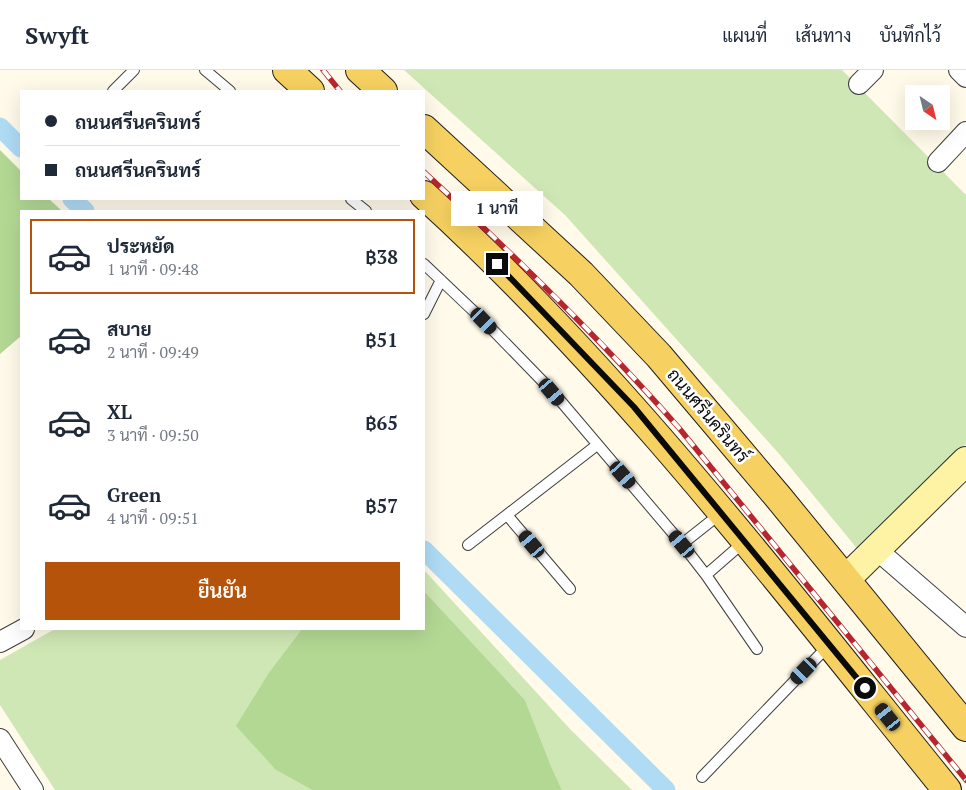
<!DOCTYPE html>
<html lang="th">
<head>
<meta charset="utf-8">
<style>
  :root { --surface:#fff; --page:#f2f2f3; --text:#1f2937; --muted:#747a83; --line:#e0e1e3; --accent:#b45309 }
  body { margin:0; font-family:"PT Serif",Sarabun,serif; background:var(--page); color:var(--text); height:100vh; display:flex; flex-direction:column; font-size:19px; white-space:nowrap }
  * { box-sizing:border-box; margin:0 }
  p { font-size:16px; color:var(--muted) }
  .icon { flex:none; width:28px; height:28px; fill:none; stroke:currentColor; stroke-width:2; stroke-linecap:round; stroke-linejoin:round }
  .map { position:relative; flex:1; overflow:hidden }
  .drawer { position:absolute; left:20px; top:140px; width:405px; height:420px; display:flex; flex-direction:column; background:var(--surface); border-radius:0px; box-shadow:0 5px 20px #0002 }
  .drawer>* { flex:none }
  .top-card { position:absolute; left:20px; top:20px; width:405px; height:110px; border-radius:0px; box-shadow:0 5px 20px #0002; display:grid; align-content:center; height:110px; padding:0 25px; background:var(--surface) }
  .needle { width:32px; rotate:145deg }
  .fabs { position:absolute; left:905px; top:15px; display:grid; gap:10px }
  .fabs a { display:grid; place-items:center; width:45px; height:45px; border-radius:0px; background:var(--surface); box-shadow:0 5px 20px #0002; font-size:25px }
  .end { position:absolute; width:22px; height:22px; margin:-11px; border:6px solid #0b0b0b; background:#fff; box-shadow:0 0 0 2px #fff }
  .from { border-radius:50% }
  .bubble { position:absolute; height:35px; border-radius:0px; background:var(--surface); box-shadow:0 5px 20px #0002; font-size:16px; font-weight:600; line-height:35px; text-align:center }
  .car { position:absolute; width:15px; height:30px; margin:-15px -8px; border-radius:6px; box-shadow:0 0 4px 1px #0007; background:linear-gradient(#222 24%,#8ab4d8 0 40%,#222 0 76%,#8ab4d8 0 86%,#222 0) }
  .top-card b { display:flex; align-items:center; gap:18px; height:48px; font-size:19px }
  .top-card b+b { border-top:1px solid var(--line) }
  .top-card i { width:12px; height:12px; background:var(--text) }
  ul { padding:9px 0 0; list-style:none }
  li { display:flex; align-items:center; gap:15px; height:75px; margin:0 10px 8px; padding:0 15px; border:2px solid transparent; border-radius:0px }
  li div { flex:1 }
  li b { display:block; font-size:19px }
  li em { font-style:normal; font-weight:600 }
  li.on { border-color:var(--accent) }
  li>.icon { width:45px; height:45px; stroke-width:1.5 }
  .primary-button { display:flex; gap:10px; margin-top:auto; padding:10px 25px }
  .primary-button a { flex:1; height:58px; border-radius:0px; background:var(--accent); color:#fff; font-size:20px; font-weight:600; line-height:58px; text-align:center }
  header { display:flex; align-items:center; gap:30px; box-sizing:border-box; height:70px; padding:0 25px; background:var(--surface); border-bottom:1px solid var(--line) }
  header strong { font-size:24px }
  nav { display:flex; gap:28px; margin-inline-start:auto; font-size:18px }
  .map>svg:first-child { display:block }
</style>
</head>
<body>
<header>
<strong>Swyft</strong>
<nav><a>แผนที่</a><a>เส้นทาง</a><a>บันทึกไว้</a></nav>
</header>
<div class="map">
<svg width="966" height="720" viewBox="0 0 966 720">
  <rect width="100%" height="100%" fill="#fffae9"/>
  <path fill="#cfe7b4" d="M404 0H842L966 125V374L860 482 781 386 565 145Z
    M424 500 571 660 632 720H562L551 696 525 630 424 521Z
    M55 559H302L270 601 276 700 312 720H55L0 635V590Z"/>
  <path fill="#b3d894" d="M0 80 21 101V129H49L62 141H21V266L0 284Z
    M424 521 525 630 551 696 562 720H312L276 700 236 656 270 601 302 559H424Z"/>
  <g fill="none" stroke-linecap="round" stroke-linejoin="round">
    <path stroke="#afdbf5" stroke-width="19" d="M0 57 21 78
      M72 129 85 141
      M424 480 666 720"/>
    <g stroke="#3e3e3e" stroke-width="12">
      <path id="lane" d="M205 0 230 21
        M113 21 134 0
        M351 129 366 141
        M424 194 484 251 553 322 682 474 706 505 757 579
        M424 244 441 210
        M507 445 570 519
        M682 474 720 444
        M468 475 597 375
        M706 505 745 471
        M702 707 829 575"/>
    </g>
    <g stroke="#3e3e3e" stroke-width="22">
      <path id="street" d="M959 0 966 7
        M859 14 873 0
        M938 92 966 62
        M876 479 966 557
        M0 572 24 559
        M0 669 33 720"/>
    </g>
    <g stroke="#2d2d2d" stroke-width="30">
      <path id="secondary" d="M846 509 966 391"/>
    </g>
    <g stroke="#1c1c1c" stroke-width="30">
      <path id="primary" d="M287 0 310 21
        M360 0 383 21
        M424 59 581 204 659 286 779 428 966 657
        M424 125C620 303 781 515 947 720"/>
    </g>
    <use href="#lane" stroke="#fff" stroke-width="10"/>
    <use href="#street" stroke="#fff" stroke-width="20"/>
    <use href="#secondary" stroke="#fef3a5" stroke-width="28"/>
    <use href="#primary" stroke="#f6d161" stroke-width="28"/>
    <g stroke="#b7262e" stroke-width="5.5">
      <path id="rail" d="M323 0 340 21
        M424 102C513 184 599 267 679 358L966 710"/>
    </g>
    <use href="#rail" stroke="#fff" stroke-width="4" stroke-dasharray="11" stroke-linecap="butt"/>
  </g>
  <g fill="none" stroke-linecap="round" stroke-linejoin="round">
    <path stroke="#0b0b0b" stroke-width="6" d="M497 194 634 337 865 618"/>
  </g>
  <g text-anchor="middle" dominant-baseline="central" stroke-width="5" stroke-linejoin="round" paint-order="stroke">
    <g font-size="18" fill="#0b0b0b" stroke="#fff">
      <text transform="translate(709 345) rotate(50)">ถนนศรีนครินทร์</text>
    </g>
  </g>
</svg>
<div class="fabs">
<a><svg class="needle" viewBox="-14 -14 28 28"><path d="M0-13l5 13h-10z" fill="#e53935"/><path d="M0 13l5-13h-10z" fill="#747a83"/></svg></a>
</div>
<i class="end from" style="left:865px;top:618px"></i>
<i class="end" style="left:497px;top:194px"></i>
<div class="bubble" style="left:451px;top:121px;width:92px">1 นาที</div>
<i class="car" style="left:484px;top:251px;rotate:136deg"></i>
<i class="car" style="left:552px;top:322px;rotate:140deg"></i>
<i class="car" style="left:623px;top:405px;rotate:139deg"></i>
<i class="car" style="left:532px;top:474px;rotate:320deg"></i>
<i class="car" style="left:682px;top:474px;rotate:320deg"></i>
<i class="car" style="left:804px;top:601px;rotate:224deg"></i>
<i class="car" style="left:888px;top:647px;rotate:321deg"></i>
<div class="top-card">
<b><i class="from"></i>ถนนศรีนครินทร์</b>
<b><i></i>ถนนศรีนครินทร์</b>
</div>
<section class="drawer">
<ul>
<li class="on"><svg class="icon" aria-label="car" viewBox="0 0 24 24"><path d="M5 17H2v-5l4-1 3-4h7l3 4 3 1v5h-3M9 17h6M6 11h13"/><circle cx="7" cy="17" r="2"/><circle cx="17" cy="17" r="2"/></svg><div><b>ประหยัด</b><p>1 นาที · 09:48</p></div><em>฿38</em></li>
<li><svg class="icon" aria-label="car" viewBox="0 0 24 24"><path d="M5 17H2v-5l4-1 3-4h7l3 4 3 1v5h-3M9 17h6M6 11h13"/><circle cx="7" cy="17" r="2"/><circle cx="17" cy="17" r="2"/></svg><div><b>สบาย</b><p>2 นาที · 09:49</p></div><em>฿51</em></li>
<li><svg class="icon" aria-label="car" viewBox="0 0 24 24"><path d="M5 17H2v-5l4-1 3-4h7l3 4 3 1v5h-3M9 17h6M6 11h13"/><circle cx="7" cy="17" r="2"/><circle cx="17" cy="17" r="2"/></svg><div><b>XL</b><p>3 นาที · 09:50</p></div><em>฿65</em></li>
<li><svg class="icon" aria-label="car" viewBox="0 0 24 24"><path d="M5 17H2v-5l4-1 3-4h7l3 4 3 1v5h-3M9 17h6M6 11h13"/><circle cx="7" cy="17" r="2"/><circle cx="17" cy="17" r="2"/></svg><div><b>Green</b><p>4 นาที · 09:51</p></div><em>฿57</em></li>
</ul>
<div class="primary-button"><a>ยืนยัน</a></div>
</section>
</div>
</body>
</html>
